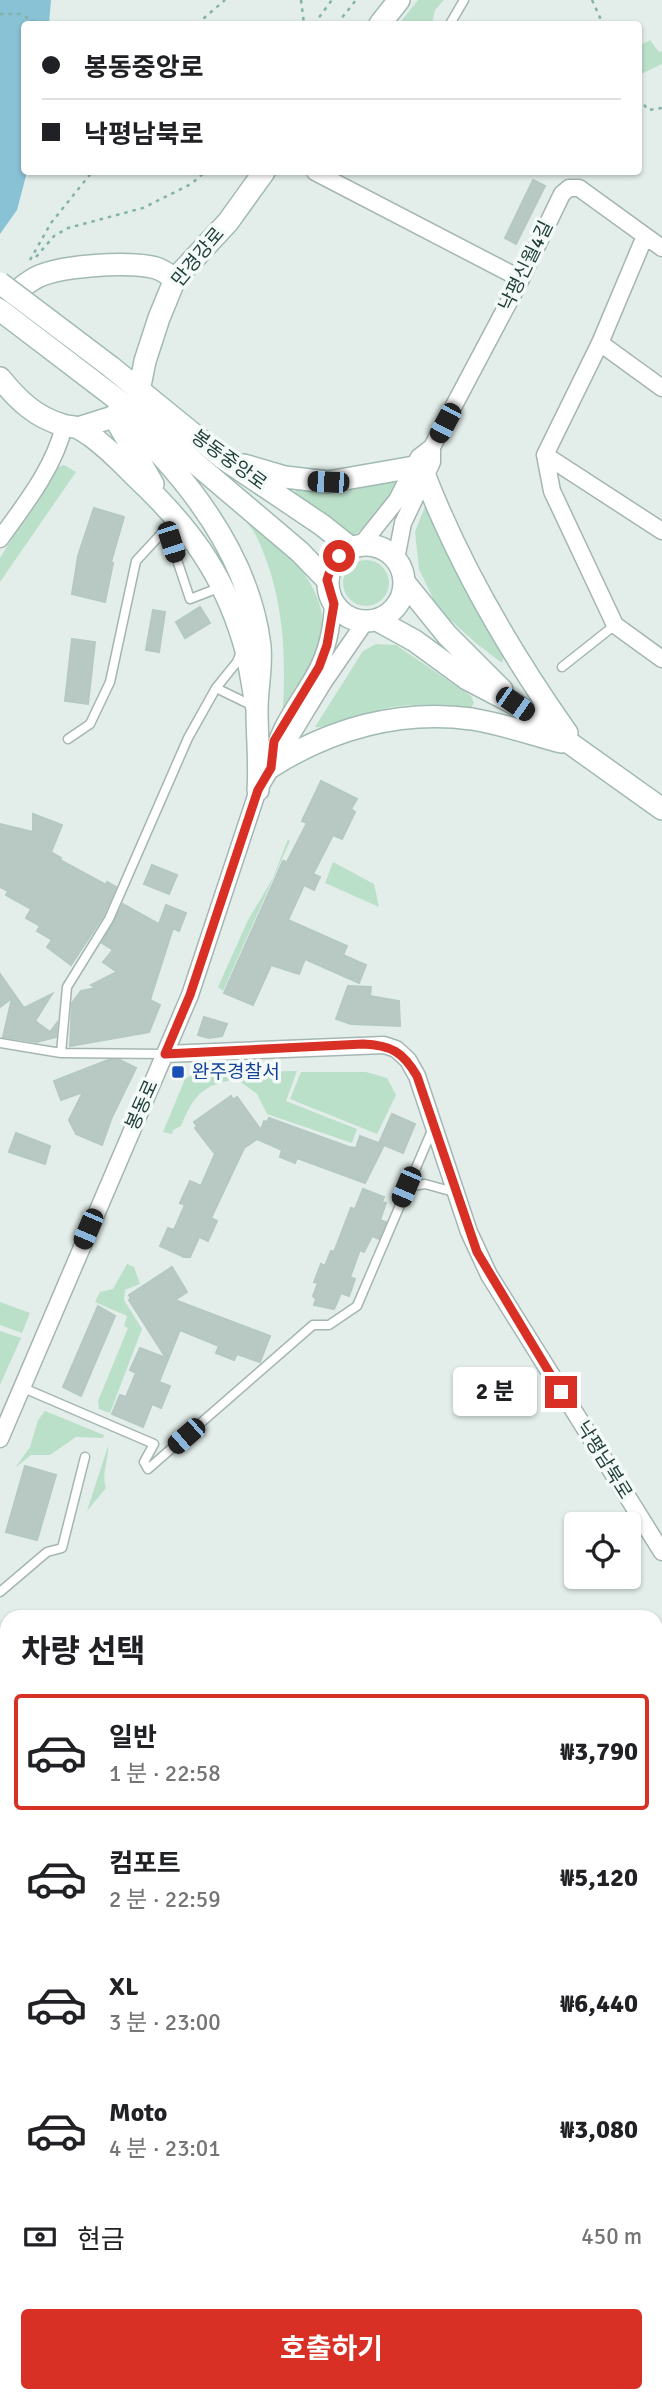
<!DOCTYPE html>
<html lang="ko">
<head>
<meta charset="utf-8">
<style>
  :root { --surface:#fff; --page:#f6f6f6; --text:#202124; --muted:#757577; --line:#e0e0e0; --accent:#d93025 }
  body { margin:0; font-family:Signika,"Noto Sans KR",sans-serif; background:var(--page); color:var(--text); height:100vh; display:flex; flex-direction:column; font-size:26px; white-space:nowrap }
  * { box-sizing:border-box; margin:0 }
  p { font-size:23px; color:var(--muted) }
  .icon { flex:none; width:38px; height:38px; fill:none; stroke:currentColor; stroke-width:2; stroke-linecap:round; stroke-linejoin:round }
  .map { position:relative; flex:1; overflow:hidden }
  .drawer { position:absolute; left:0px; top:1610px; width:663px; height:793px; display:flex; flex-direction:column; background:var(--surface); border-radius:21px 21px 0 0; box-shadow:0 2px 5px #0004 }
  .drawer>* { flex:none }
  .top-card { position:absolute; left:21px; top:21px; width:621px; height:154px; border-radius:7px; box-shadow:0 2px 5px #0004; display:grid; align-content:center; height:154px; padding:0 21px; background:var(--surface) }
  .tools { position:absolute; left:564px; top:1512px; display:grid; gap:14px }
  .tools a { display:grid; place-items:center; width:77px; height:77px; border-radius:7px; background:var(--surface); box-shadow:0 2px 5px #0004; font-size:35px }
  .end { position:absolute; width:32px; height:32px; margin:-16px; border:9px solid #d93025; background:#fff; box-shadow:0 0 0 4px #fff }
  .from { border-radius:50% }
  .bubble { position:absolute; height:49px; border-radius:7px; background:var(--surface); box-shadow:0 2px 5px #0004; font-size:23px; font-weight:700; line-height:49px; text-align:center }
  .car { position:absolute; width:21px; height:42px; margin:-21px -10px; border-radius:9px; box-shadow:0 0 5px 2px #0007; background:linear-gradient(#222 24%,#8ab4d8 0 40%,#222 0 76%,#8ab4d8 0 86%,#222 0) }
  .top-card b { display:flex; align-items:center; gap:24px; height:66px; font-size:26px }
  .top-card b+b { border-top:2px solid var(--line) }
  .top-card i { width:18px; height:18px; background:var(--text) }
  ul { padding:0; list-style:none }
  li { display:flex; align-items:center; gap:21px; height:116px; margin:0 14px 10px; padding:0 7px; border:4px solid transparent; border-radius:7px }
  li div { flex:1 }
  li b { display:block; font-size:26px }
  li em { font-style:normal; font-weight:700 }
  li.selected { border-color:var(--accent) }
  li>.icon { width:63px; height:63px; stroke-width:1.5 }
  h2 { padding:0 21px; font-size:32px; line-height:84px }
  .pay { display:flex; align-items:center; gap:18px; height:77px; padding:0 21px; font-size:26px }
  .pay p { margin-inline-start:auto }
  .button { display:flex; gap:14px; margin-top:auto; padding:14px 21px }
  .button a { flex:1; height:80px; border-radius:7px; background:var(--accent); color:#fff; font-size:28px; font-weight:700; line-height:80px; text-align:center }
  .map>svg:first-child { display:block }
</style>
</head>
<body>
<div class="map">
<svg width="662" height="2402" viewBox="0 0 662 2402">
  <rect width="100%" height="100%" fill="#e3eeea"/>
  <path fill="#bbe0c9" d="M418 0H444L435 10 432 24H399Z
    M650 40 659 52 662 51V64L639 75V46Z
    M64 465 76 472 0 582V558L55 468Z
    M389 479 396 482V489L362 529 353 536 295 493 296 488 300 487 341 493Z
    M221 494C261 527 326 574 323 631 322 656 294 696 282 719 287 660 284 595 258 540 251 523 233 508 221 494Z
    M427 501 455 571 504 656 502 663 477 644 438 609 419 569 415 532Z
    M343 583a23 23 0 1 1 46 0a23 23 0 1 1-46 0Z
    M376 644 396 645 471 696 474 703 471 708C441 705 412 702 383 709 369 712 325 729 315 727L363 651Z
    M288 839 290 841 223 991 218 987 248 920 273 878Z
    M333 862 374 884 379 907 325 883Z
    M297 1071 286 1101 357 1129 352 1143 267 1114 257 1094 237 1079C203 1085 194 1094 181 1126L173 1130 172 1134 163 1132 185 1079 197 1072Z
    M301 1072H366L387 1078 396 1095 377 1134 290 1099Z
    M127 1264 134 1267 140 1284 125 1290 124 1300 142 1329 110 1413 99 1409 98 1401 128 1328 124 1326 127 1316 95 1302 100 1292 113 1289Z
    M0 1302 30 1313 22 1333 0 1325Z
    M0 1331 21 1338 0 1385Z
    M45 1411 104 1435 103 1438 76 1437 50 1455H31L15 1468 30 1447 38 1420Z
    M108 1446C109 1459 101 1475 106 1488L87 1511Z"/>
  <path fill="#89c1d5" d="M0 0H51L49 24H24V172H27L17 210 0 234Z"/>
  <path fill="#b8c9c4" stroke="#b5c8c2" stroke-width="2" d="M533 180 545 186 516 244 505 238Z
    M94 508 124 517 111 562 113 563 105 602 72 594 78 556Z
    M200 607 210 623 185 638 176 622Z
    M153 610 165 612 159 652 146 650Z
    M72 639 95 642 88 704 65 701Z
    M321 781 357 799 351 809 355 812 342 839 333 835 313 874 320 877 314 890 304 885 288 920 347 946 343 955 366 965 359 983 305 959 299 974 271 965 253 1005 224 993 283 861 287 862 307 823 302 821Z
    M33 814 62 825 51 852 61 858 60 860 106 885 107 882 116 887 103 916 71 965 47 947 52 940 37 931 40 926 26 918 31 909 6 895 8 891 0 887V824L33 832Z
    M152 865 177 875 169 894 144 884Z
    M123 904 159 924 166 905 186 913 179 931 173 928 150 1000 160 1005 149 1032 70 1046 72 1003 81 991 96 988 91 985 117 972 103 962 113 950 102 943Z
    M0 974 24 1008 52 994 35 1021 50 1032 57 1023 56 1037 37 1042 3 1037 12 998 0 1007Z
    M348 986 371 987 370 996 399 1001 400 1026 351 1024 336 1019Z
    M204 1017 227 1024 222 1036 209 1038 198 1035Z
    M108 1060H120L136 1068 112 1117 102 1145 76 1134 69 1120 83 1092 61 1100 54 1081Z
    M231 1096 233 1100 237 1097 261 1130 264 1121 267 1122 269 1118 349 1147 356 1148 360 1136 384 1145 365 1183 297 1158 295 1163 280 1157 282 1150 257 1139 244 1148 211 1218 217 1221 208 1241 199 1237 190 1257H184L160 1246 168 1228 174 1230 185 1205 180 1203 190 1181 201 1186 215 1154 195 1128 197 1126 194 1122Z
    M392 1114 415 1124 403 1153 379 1143Z
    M16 1133 50 1146 45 1164 9 1152Z
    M363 1189 384 1197 382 1202 386 1203 380 1220 386 1222 379 1239 372 1236 364 1252 360 1250 350 1277 355 1279 349 1296 341 1293 334 1309 314 1305 316 1299 313 1296 318 1283 314 1282 321 1264 325 1266 331 1251 334 1252 351 1208 355 1209Z
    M172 1267 187 1292 175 1300 270 1336 260 1362 237 1354 234 1360 216 1353 219 1346 180 1330 159 1382 170 1386 161 1408 152 1404 143 1427 112 1414 120 1395 126 1397 136 1373 130 1370 140 1348 166 1358 129 1300 131 1299 129 1295Z
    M98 1306 115 1316 81 1396 63 1387Z
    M25 1466 56 1475 37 1540 6 1532Z"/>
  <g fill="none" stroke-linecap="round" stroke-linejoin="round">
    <g stroke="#a5b6b2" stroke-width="11">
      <path id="lane" d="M450 24 464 0
        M171 542 190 599 221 587
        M562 667 615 625
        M216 688 251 705
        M68 739 90 724 110 682 136 561 174 520
        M0 1043 61 1053 165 1054
        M61 1053 67 987 109 919 188 738 216 688 237 662 241 652
        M406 1187 425 1184 454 1192
        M21 1387 154 1444 144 1462 148 1469 313 1325H329L357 1306 433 1128
        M0 1592 47 1552 62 1548 85 1457
        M0 1928 7 1927
        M146 2396 171 2402
        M507 2396 509 2402
        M87 2402 99 2396
        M333 2402 339 2396"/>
    </g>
    <g stroke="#a5b6b2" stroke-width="19">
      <path id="street" d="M315 172 521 279
        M600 343 645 236
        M545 455 552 491 615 625 662 659
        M545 455 600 343 662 388
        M545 455 662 531
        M0 539C25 504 54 468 64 426
        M361 545 397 500 419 457 432 447 521 279 562 194 569 188H579L662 248
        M396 559 403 523 432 462V447
        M272 762C276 726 302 700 318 668 328 648 332 627 333 604
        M165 1054 384 1045 396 1049 408 1060 417 1076 469 1232 489 1275 662 1552
        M0 1439 190 995 258 790 323 683 365 622
        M656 1907 662 1905
        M656 2140 662 2146
        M656 2286 662 2280
        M0 2374 7 2367
        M198 2402 200 2396
        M543 2402 549 2396"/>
    </g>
    <g stroke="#a1bab4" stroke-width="24">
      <path id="secondary" d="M380 24 399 0
        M4 306C11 297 22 286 32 280 54 265 130 261 156 268 163 270 169 275 175 279
        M111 367 224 459 322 525 351 548
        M0 378C18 400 35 417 63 425 67 427 74 426 78 428 97 437 121 462 136 477 188 526 222 571 243 640 250 662 252 686 257 709
        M97 384 148 423 300 552 327 580
        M139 391 145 361 159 318 175 279 228 222 264 172
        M119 413C185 474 249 554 260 646 262 668 257 688 257 710 257 737 260 763 258 790
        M118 424 153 484
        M78 428 113 417 125 405
        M244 465 285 477 328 482 414 467
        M425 476C461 569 510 652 567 733
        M328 583a38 38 0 1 1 76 0a38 38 0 1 1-76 0Z
        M405 583 447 635 502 690
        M377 620 415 641 467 679 515 704 662 809
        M271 767C330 729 400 709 472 719 502 724 532 734 561 742"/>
    </g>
    <path stroke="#82b3a9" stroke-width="2.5" stroke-dasharray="3.5 5" stroke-linecap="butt" d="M301 0 304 24
      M592 0 603 24
      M0 14H20L39 24
      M197 24 225 0
      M314 24 332 0
      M337 24 356 0
      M639 98 648 110 662 108
      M36 257 54 236 68 228 143 208 191 184 205 172
      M30 260 51 223 92 172"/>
    <use href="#lane" stroke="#fff" stroke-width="8"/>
    <use href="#street" stroke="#fff" stroke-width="16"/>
    <use href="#secondary" stroke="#fff" stroke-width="21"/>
    <g stroke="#a1bab4" stroke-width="24" stroke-linecap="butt">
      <path id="secondary-bridge" d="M0 283 111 367
        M0 310 97 384"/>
    </g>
    <use href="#secondary-bridge" stroke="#fff" stroke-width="21"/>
  </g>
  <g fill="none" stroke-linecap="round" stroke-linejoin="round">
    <path stroke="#d93025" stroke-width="9" d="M339 556 331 567 327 580 334 604 327 645 319 667 274 741 271 768 258 790 190 995 165 1054 363 1044C391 1045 403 1052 417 1076L477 1252 561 1392"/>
  </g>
  <rect fill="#1a4fb4" stroke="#f4faf8" stroke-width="2.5" x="171" y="1065" width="14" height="14" rx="3.5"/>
  <g text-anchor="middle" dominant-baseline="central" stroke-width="7" stroke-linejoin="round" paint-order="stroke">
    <g font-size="19" fill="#22403b" stroke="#f4faf8">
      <text transform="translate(198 257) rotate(-50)">만경강로</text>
      <text transform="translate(526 266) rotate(-64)">낙평신월4길</text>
      <text transform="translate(229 460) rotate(36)">봉동중앙로</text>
      <text transform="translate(142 1105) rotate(-66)">봉동로</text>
      <text transform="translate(604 1460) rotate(58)">낙평남북로</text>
    </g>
    <g font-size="19" fill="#164399" stroke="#f4faf8" text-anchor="start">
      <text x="192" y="1072">완주경찰서</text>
    </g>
  </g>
</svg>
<div class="tools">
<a><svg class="icon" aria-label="locate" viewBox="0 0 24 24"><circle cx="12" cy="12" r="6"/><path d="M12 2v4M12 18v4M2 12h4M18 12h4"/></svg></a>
</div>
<i class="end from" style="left:339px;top:556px"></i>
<i class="end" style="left:561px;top:1392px"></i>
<div class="bubble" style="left:453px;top:1367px;width:84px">2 분</div>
<i class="car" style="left:445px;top:423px;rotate:208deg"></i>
<i class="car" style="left:328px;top:482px;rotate:272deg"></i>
<i class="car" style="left:171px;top:542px;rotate:162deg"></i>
<i class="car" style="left:515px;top:704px;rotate:125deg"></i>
<i class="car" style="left:406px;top:1187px;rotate:203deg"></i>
<i class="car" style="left:88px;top:1229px;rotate:203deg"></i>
<i class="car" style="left:186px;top:1436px;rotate:229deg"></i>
<div class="top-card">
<b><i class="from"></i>봉동중앙로</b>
<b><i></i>낙평남북로</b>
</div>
<section class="drawer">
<h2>차량 선택</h2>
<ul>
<li class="selected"><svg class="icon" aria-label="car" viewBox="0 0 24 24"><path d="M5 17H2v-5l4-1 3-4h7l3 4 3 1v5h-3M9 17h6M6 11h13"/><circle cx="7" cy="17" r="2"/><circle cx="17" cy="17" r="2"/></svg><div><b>일반</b><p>1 분 · 22:58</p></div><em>₩3,790</em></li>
<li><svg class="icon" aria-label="car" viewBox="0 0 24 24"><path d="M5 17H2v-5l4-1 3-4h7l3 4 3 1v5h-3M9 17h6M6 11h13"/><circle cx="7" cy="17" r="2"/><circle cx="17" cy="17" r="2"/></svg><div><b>컴포트</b><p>2 분 · 22:59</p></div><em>₩5,120</em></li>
<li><svg class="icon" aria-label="car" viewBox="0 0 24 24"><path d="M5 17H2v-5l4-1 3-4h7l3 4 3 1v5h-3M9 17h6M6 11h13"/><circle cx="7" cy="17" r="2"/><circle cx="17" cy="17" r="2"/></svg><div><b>XL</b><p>3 분 · 23:00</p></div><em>₩6,440</em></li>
<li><svg class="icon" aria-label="car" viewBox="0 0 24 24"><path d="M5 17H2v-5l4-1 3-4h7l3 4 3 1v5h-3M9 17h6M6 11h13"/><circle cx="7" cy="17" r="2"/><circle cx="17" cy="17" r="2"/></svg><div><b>Moto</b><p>4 분 · 23:01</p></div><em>₩3,080</em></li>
</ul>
<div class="pay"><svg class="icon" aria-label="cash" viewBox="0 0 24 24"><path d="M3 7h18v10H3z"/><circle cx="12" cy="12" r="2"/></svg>현금<p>450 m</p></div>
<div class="button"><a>호출하기</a></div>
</section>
</div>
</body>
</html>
